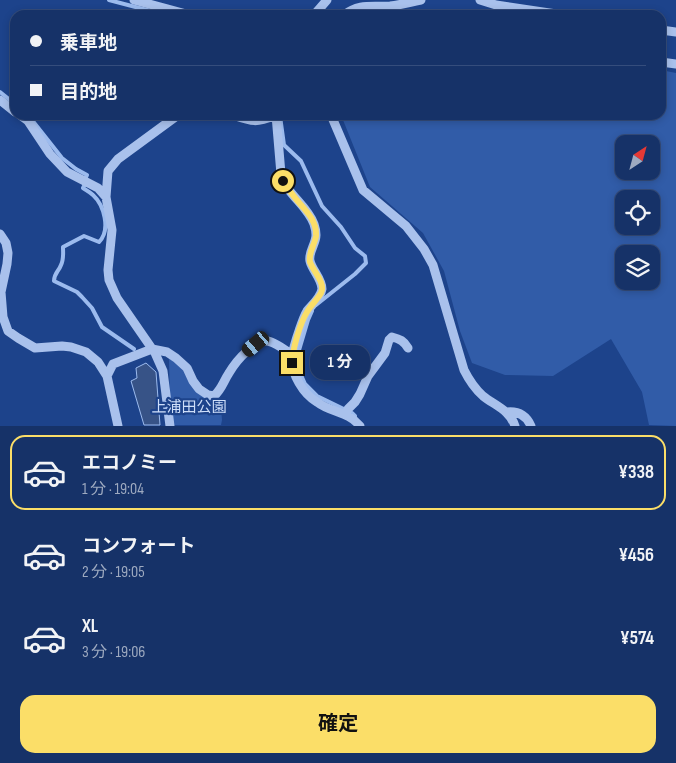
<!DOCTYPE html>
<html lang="ja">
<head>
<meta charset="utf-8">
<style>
  :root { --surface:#163268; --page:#1f3a6e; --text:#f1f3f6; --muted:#9eaac0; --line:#354d7c; --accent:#fbde68 }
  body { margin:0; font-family:"Sofia Sans Condensed","Noto Sans JP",sans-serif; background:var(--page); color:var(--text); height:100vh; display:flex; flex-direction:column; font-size:19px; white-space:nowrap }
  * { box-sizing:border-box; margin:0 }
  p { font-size:16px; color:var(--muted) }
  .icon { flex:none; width:28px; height:28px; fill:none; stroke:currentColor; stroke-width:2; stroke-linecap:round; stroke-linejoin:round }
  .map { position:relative; height:426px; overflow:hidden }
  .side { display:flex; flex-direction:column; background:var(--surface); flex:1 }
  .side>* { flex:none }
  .top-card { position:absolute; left:10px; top:10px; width:656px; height:110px; border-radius:15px; box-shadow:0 2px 8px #0003,0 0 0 1px var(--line); display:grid; align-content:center; height:110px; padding:0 20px; background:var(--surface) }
  .needle { width:32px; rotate:36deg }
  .tools { position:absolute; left:615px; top:135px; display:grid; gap:10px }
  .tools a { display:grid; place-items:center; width:45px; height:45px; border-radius:10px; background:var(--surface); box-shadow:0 2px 8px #0003,0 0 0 1px var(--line); font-size:25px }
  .end { position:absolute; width:22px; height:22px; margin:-11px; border:6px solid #fbde68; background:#111; box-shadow:0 0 0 2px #111 }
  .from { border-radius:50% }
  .bubble { position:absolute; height:35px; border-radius:15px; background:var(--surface); box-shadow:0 2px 8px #0003,0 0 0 1px var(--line); font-size:16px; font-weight:700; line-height:35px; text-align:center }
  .car { position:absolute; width:15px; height:30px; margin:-15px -8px; border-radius:6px; box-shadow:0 0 4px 1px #0007; background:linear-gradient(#222 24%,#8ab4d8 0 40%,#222 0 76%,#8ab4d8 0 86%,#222 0) }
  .top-card b { display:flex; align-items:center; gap:18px; height:48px; font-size:19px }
  .top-card b+b { border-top:1px solid var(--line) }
  .top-card i { width:12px; height:12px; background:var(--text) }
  ul { padding:9px 0 0; list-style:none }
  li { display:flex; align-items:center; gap:15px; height:75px; margin:0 10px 8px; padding:0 10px; border:2px solid transparent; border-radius:15px }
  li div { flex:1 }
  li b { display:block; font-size:19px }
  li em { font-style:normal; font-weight:700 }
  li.selected { border-color:var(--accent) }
  li>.icon { width:45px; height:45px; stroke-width:1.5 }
  .primary-button { display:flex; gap:10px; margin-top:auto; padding:10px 20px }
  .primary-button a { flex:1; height:58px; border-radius:15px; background:var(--accent); color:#111; font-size:20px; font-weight:700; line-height:58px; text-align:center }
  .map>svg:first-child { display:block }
</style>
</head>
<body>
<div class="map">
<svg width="676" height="426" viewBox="0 0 676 426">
  <rect width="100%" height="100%" fill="#1d438b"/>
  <path fill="#315ca8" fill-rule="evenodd" d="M661 70 676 73V426L649 425 642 392 611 339 553 376 505 375 472 363 460 331 444 271 423 233 370 187 341 115H661ZM624 144H651V171H624ZM624 199H651V226H624ZM624 254H651V281H624Z
    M169 359C186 363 194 385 206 396 209 399 213 400 217 402L220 397 222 420 221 425H173L170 405Z"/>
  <path fill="#375387" stroke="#9cbbee" d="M146 363 156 372 160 425H144L131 381 137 378 136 368Z"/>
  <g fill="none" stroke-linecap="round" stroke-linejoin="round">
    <path stroke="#9cbbee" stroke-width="4" d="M109 0 166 15
      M0 92 15 104
      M28 115 62 158 76 169 87 175 86 177
      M280 116 284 145 301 161 322 206 341 227 355 248 365 256 366 263 355 274 316 305
      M84 186 83 188C86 190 90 192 93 195 104 205 111 230 99 242L84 236 63 247C63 253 64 259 61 265 59 271 54 273 54 281L77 292 82 297 92 308 102 327 134 349
      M312 311 308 320 297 357V366L305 384 317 396 352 413 355 416"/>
    <path stroke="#a9c1ec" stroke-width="9" d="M134 0 190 15
      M480 0 496 5 563 15
      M296 15 301 14 312 15
      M314 15 327 0
      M344 15C359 3 372 7 390 6 400 5 411 2 421 0
      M661 30 676 32
      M661 62 676 64
      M0 100 15 112
      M20 115 28 121 50 154 67 172 98 188 106 197 112 230 108 270 109 280 117 298 155 353 163 371 170 426
      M233 115C253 122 256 123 276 115
      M276 115 281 174C286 194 307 205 314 224 315 227 316 232 316 235 316 244 308 252 310 261 312 270 322 279 322 289 321 297 312 305 307 311 304 316 302 322 300 328 293 348 287 363 299 383 303 390 310 398 317 402 331 413 348 411 360 426
      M331 115 363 190 406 226 424 249 433 265 464 370C469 380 474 388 483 396 494 405 510 410 515 426
      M106 197 108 171 118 159 178 115
      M0 234 6 243 8 253 7 264 1 292 3 317 8 331 18 338 35 348 62 346 71 347 86 352 98 362 107 376
      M507 412C518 411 526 415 531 426
      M346 414 348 409 355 402 360 394 368 376 385 353 389 340 392 337C400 339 404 341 408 348
      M118 426 107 376 113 364 152 349 167 352 176 358 187 368 193 381 199 389 208 395 214 396C222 389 223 382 229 373 236 361 257 336 271 342 279 345 286 351 292 354"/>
  </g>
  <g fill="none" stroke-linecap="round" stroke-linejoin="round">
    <path stroke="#fbde68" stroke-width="6" d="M283 181C287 187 291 193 296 199 305 210 317 220 316 236 315 244 308 253 310 262 313 271 326 283 321 293 317 300 311 305 307 312 300 323 292 351 292 363"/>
  </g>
  <g text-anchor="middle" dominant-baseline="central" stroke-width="4.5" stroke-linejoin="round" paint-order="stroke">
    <g font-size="15" fill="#cedef9" stroke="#1d438b">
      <text x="189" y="407">上浦田公園</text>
    </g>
  </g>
</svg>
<div class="tools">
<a><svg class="needle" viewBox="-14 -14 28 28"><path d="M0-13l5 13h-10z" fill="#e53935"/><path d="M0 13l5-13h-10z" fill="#9eaac0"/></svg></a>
<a><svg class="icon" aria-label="locate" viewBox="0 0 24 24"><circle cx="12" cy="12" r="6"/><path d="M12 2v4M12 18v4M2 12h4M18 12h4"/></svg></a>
<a><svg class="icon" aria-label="layers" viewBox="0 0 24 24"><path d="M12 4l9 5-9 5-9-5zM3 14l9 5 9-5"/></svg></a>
</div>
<i class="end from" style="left:283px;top:181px"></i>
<i class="end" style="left:292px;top:363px"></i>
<div class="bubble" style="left:310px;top:345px;width:60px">1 分</div>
<i class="car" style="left:256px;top:344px;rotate:230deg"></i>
<div class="top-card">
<b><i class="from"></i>乗車地</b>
<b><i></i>目的地</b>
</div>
</div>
<section class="side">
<ul>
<li class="selected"><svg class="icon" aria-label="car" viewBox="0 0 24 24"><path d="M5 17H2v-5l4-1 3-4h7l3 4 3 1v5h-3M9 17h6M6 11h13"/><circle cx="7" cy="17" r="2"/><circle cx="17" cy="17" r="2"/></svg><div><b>エコノミー</b><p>1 分 · 19:04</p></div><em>¥338</em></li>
<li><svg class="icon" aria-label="car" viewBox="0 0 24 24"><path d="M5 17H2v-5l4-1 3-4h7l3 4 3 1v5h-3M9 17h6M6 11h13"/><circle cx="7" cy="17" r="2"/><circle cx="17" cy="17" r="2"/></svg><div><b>コンフォート</b><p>2 分 · 19:05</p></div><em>¥456</em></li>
<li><svg class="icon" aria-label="car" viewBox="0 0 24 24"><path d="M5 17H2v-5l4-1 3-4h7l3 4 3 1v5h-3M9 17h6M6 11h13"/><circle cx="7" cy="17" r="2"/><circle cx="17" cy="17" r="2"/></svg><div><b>XL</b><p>3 分 · 19:06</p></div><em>¥574</em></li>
</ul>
<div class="primary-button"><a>確定</a></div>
</section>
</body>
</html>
